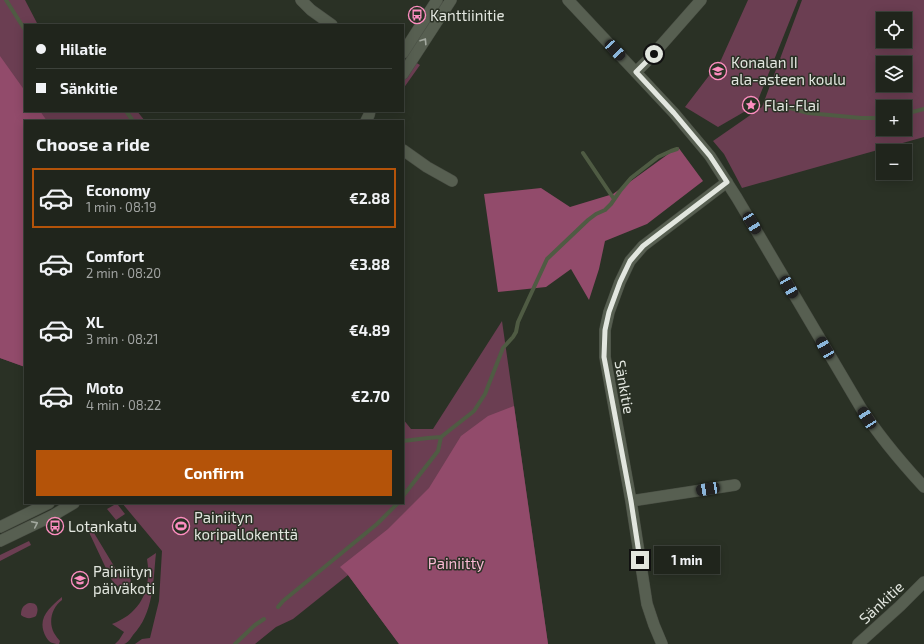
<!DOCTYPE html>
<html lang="en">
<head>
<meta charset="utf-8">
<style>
  :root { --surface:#20251c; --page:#2d3129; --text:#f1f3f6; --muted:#a2a5a3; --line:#3d423b; --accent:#b45309 }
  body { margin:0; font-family:"Exo 2",sans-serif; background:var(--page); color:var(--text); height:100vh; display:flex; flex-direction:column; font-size:15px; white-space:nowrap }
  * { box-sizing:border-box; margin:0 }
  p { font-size:13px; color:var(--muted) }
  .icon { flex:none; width:22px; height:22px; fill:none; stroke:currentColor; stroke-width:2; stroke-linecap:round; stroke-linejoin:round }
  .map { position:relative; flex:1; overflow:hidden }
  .sheet { position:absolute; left:24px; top:120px; width:380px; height:384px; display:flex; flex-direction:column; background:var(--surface); border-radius:0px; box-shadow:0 2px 10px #0003,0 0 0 1px var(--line) }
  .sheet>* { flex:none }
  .guide { position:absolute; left:24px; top:24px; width:380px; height:88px; border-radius:0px; box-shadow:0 2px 10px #0003,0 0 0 1px var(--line); display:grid; align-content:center; height:88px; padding:0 12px; background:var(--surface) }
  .fabs { position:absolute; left:876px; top:12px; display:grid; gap:8px }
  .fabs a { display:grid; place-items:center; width:36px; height:36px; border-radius:0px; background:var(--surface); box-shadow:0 2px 10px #0003,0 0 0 1px var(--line); font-size:20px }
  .end { position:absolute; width:18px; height:18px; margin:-9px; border:5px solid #e2e6df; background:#111; box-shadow:0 0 0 2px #111 }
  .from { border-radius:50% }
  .bubble { position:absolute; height:28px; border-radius:0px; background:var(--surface); box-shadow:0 2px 10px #0003,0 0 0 1px var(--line); font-size:13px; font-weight:700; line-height:28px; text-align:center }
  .car { position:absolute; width:12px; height:24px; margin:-12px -6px; border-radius:5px; box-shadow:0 0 3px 1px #0007; background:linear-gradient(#222 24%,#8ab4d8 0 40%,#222 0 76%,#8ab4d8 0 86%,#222 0) }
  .guide b { display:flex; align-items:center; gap:14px; height:38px; font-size:15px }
  .guide b+b { border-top:1px solid var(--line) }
  .guide i { width:10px; height:10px; background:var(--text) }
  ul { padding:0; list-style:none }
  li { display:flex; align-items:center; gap:12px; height:60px; margin:0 8px 6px; padding:0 4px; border:2px solid transparent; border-radius:0px }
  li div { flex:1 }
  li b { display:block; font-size:15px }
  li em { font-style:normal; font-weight:700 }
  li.current { border-color:var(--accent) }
  li>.icon { width:36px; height:36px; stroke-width:1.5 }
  h2 { padding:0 12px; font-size:18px; line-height:48px }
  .cta { display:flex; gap:8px; margin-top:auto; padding:8px 12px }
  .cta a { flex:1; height:46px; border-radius:0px; background:var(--accent); color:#fff; font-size:16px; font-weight:700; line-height:46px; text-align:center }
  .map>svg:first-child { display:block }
</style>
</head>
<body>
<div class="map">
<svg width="924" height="644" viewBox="0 0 924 644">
  <rect width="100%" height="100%" fill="#2a3125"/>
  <path fill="#6b3e52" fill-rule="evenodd" d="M0 0H25L38 25H25V111H137L145 121H25V367L0 358Z
    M748 0H798L756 105 718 127 685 107 721 60Z
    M802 0H924V137L742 188 724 154 713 141 762 107ZM883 19H905V41H883ZM883 63H905V85H883ZM883 107H905V129H883Z
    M415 62 420 65 403 89V80Z
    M502 321 548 644H399L348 575 293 619 276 627 255 644H135L142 639 150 638 159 601 162 551 122 503H403V419L411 429H433Z
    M114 505H118L125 514 116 520 107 509Z
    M90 527 91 528 120 576 129 571 131 583 129 587C121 592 116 585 111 579L87 528Z
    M29 541 31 545 0 561V555Z
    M156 553C153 581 154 613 133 635 131 638 128 643 124 644 122 644 117 644 115 644L119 640 124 632 112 624C141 613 152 589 147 559Z
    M62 597V600C52 607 48 622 54 633 56 636 58 639 60 641L59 644C52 644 49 642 46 637 36 619 49 608 62 597Z
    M29 603C38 602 39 609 36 616 31 619 26 619 21 615 21 609 23 605 29 603Z"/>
  <path fill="#924b6b" d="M0 56 25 91V111H40L47 121H25V367L0 358Z
    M678 147 703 181 647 224 605 241 599 269 589 300 571 269 546 287 498 292 484 194 541 188 570 207 613 194Z
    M514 406 548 644H399L348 575 340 567 388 529 429 488 461 436 488 416Z"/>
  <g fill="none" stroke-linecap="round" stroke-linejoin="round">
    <path stroke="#4f5b43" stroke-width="4" d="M6 0 25 30
      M777 107 790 108 808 113 861 118H883
      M126 111 133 121
      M905 114 924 109
      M583 153 614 199
      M403 441 428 438 441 437 474 411 485 394 503 348 513 337 516 332 518 322 547 259 588 220 596 214 605 210 611 204 620 191 631 178 658 157 671 151 677 149
      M403 496 438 451 441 437
      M278 607 283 601 377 524 398 503
      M235 644 255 625 264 619"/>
    <g stroke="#494e44" stroke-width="12">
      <path id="minor" d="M301 0 311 10 332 25
        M636 72 649 59 701 0
        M403 150 427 167 452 181
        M631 501 735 485
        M662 644 654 625 647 604 631 501 605 357V330L609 312 620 282 630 261 643 246 727 182
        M858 644 900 606 924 582"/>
    </g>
    <g stroke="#494e44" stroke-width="12">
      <path id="tertiary" d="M568 0 674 113 710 156 737 198 861 408C879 436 901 462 924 487
        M403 53 437 0
        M403 74 451 0
        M366 121 369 115 370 111
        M0 527 49 503
        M0 541 52 516 74 503"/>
    </g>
    <use href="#minor" stroke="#575f51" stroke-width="11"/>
    <use href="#tertiary" stroke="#575f51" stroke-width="11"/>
  </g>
  <defs><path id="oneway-chevron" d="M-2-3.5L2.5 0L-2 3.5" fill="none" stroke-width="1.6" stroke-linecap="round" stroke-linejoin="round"/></defs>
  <g stroke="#a3a99f">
    <use href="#oneway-chevron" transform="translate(424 41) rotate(-57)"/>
    <use href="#oneway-chevron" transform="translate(35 524) rotate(-26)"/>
  </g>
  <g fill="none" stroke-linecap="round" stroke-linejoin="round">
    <path stroke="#e2e6df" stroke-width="5" d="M640 560 631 501 604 357 605 330 609 312 620 282 630 261 643 246 727 182 710 156 674 113 636 72 654 54"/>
  </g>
  <defs>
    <g id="bus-ring" transform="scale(0.9)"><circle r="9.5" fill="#2a3125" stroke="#fd8ec0" stroke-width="1.5"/><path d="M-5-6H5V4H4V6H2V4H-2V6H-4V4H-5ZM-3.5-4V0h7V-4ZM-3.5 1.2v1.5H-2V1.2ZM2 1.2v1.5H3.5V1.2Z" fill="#fd8ec0"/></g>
    <g id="school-ring" transform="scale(0.9)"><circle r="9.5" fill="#2a3125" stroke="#fd8ec0" stroke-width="1.5"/><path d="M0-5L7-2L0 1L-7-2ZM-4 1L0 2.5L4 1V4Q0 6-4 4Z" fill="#fd8ec0"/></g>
    <g id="sight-ring" transform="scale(0.9)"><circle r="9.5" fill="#2a3125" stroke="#fd8ec0" stroke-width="1.5"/><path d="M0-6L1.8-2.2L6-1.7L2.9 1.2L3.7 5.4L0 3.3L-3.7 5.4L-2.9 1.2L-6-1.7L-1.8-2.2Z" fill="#fd8ec0"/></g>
    <g id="stadium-ring" transform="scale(0.9)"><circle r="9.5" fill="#2a3125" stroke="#fd8ec0" stroke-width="1.5"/><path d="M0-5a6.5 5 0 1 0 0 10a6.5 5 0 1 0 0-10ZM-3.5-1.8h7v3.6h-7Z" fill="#fd8ec0"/></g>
  </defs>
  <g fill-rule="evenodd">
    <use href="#bus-ring" x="417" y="15"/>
    <use href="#school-ring" x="718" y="71"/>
    <use href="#sight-ring" x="751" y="105"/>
    <use href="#bus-ring" x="55" y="526"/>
    <use href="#stadium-ring" x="181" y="526"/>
    <use href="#school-ring" x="80" y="580"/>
  </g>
  <g text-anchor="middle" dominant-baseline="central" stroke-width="3" stroke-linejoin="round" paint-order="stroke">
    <g font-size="15" fill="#e2e6df" stroke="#2a3125" text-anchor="start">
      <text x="430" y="15">Kanttiinitie</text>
      <text x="731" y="62">Konalan II<tspan x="731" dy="17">ala-asteen koulu</tspan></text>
      <text x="764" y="105">Flai-Flai</text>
      <text x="194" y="517">Painiityn<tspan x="194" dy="17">koripallokenttä</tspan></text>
      <text x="68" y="526">Lotankatu</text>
      <text x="93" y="571">Painiityn<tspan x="93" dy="17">päiväkoti</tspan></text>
    </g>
    <g font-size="15" fill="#e2e6df" stroke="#2a3125">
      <text transform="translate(625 387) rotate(80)">Sänkitie</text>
      <text transform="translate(881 602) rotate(-43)">Sänkitie</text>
    </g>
    <g font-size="15" fill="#f8b9d3" stroke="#2a3125">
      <text x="456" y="563">Painiitty</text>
    </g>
  </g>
</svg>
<div class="fabs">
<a><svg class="icon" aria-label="locate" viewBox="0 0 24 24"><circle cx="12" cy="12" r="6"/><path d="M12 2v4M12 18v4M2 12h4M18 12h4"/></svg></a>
<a><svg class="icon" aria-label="layers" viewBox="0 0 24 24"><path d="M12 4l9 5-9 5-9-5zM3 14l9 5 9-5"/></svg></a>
<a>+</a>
<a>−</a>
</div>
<i class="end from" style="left:654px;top:54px"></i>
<i class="end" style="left:640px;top:560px"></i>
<div class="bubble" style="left:654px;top:546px;width:66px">1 min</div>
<i class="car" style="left:615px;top:50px;rotate:137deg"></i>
<i class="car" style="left:752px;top:223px;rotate:149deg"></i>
<i class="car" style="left:789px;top:287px;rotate:150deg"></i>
<i class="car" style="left:825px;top:348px;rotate:330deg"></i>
<i class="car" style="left:867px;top:418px;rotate:327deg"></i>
<i class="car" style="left:708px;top:489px;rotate:261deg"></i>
<div class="guide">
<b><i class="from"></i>Hilatie</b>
<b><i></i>Sänkitie</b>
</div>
<section class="sheet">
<h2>Choose a ride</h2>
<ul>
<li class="current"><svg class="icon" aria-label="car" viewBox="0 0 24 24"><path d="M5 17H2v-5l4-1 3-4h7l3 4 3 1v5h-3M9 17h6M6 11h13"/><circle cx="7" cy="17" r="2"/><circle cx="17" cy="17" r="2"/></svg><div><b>Economy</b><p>1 min · 08:19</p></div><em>€2.88</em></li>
<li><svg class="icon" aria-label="car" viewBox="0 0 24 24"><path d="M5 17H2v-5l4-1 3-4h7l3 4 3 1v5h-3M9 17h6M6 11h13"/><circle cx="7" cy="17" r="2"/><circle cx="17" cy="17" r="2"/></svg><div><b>Comfort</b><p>2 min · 08:20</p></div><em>€3.88</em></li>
<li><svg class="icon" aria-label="car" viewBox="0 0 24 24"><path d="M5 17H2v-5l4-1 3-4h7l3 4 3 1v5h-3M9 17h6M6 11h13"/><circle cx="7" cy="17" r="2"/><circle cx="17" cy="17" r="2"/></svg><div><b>XL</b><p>3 min · 08:21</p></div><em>€4.89</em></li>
<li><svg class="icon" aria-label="car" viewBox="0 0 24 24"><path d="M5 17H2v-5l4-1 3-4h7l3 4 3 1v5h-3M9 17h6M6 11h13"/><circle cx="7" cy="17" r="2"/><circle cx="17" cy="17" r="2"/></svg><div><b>Moto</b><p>4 min · 08:22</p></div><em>€2.70</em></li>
</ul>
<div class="cta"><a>Confirm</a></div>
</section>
</div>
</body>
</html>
